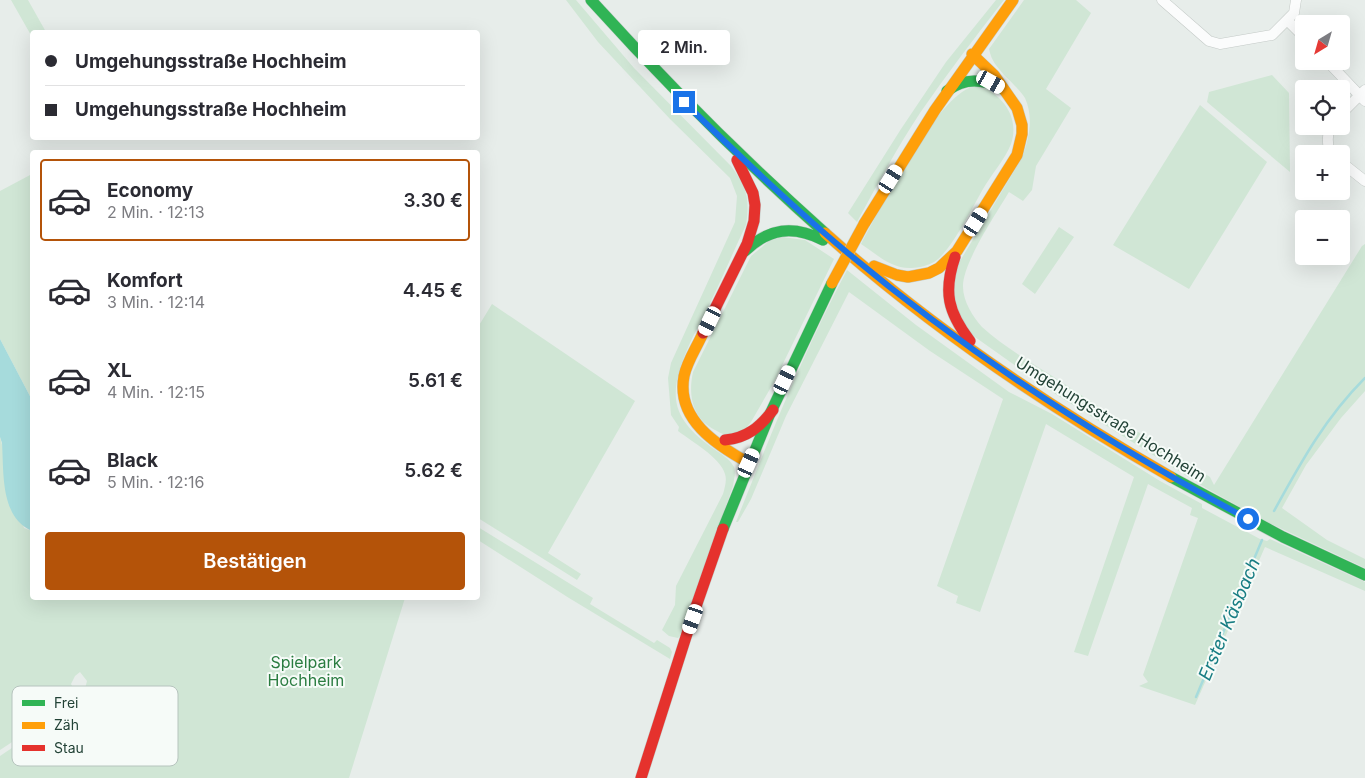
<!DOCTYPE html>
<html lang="de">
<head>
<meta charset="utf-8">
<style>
  :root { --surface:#fff; --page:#f2f2f3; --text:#2b2b33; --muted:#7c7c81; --line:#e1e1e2; --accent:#b45309 }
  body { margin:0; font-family:Inter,sans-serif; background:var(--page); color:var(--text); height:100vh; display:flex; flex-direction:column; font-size:19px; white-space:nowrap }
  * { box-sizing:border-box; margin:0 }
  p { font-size:16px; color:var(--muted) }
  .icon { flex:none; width:28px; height:28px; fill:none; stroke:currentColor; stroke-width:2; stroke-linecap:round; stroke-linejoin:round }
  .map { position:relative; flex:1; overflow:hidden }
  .panel { position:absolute; left:30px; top:150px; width:450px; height:450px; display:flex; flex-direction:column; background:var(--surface); border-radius:5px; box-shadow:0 5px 20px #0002 }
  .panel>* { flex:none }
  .guide { position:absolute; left:30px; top:30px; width:450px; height:110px; border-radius:5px; box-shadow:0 5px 20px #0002; display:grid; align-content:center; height:110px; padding:0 15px; background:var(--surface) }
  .needle { width:32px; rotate:217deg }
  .fabs { position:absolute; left:1295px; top:15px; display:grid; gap:10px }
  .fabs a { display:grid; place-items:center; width:55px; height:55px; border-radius:5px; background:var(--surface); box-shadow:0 5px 20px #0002; font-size:25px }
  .end { position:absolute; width:22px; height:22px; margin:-11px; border:6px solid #1a73e8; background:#fff; box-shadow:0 0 0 2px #fff }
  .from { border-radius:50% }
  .bubble { position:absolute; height:35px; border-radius:5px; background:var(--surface); box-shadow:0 5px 20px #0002; font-size:16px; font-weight:600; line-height:35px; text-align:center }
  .car { position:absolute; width:15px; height:30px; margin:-15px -8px; border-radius:6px; box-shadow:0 0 4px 1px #0007; background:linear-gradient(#fff 24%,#345 0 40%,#fff 0 76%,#345 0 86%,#fff 0) }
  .guide b { display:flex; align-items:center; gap:18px; height:48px; font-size:19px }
  .guide b+b { border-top:1px solid var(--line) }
  .guide i { width:12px; height:12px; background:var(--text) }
  ul { padding:9px 0 0; list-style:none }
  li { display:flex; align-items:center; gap:15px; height:82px; margin:0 10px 8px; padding:0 5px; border:2px solid transparent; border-radius:5px }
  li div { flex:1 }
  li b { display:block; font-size:19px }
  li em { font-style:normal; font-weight:600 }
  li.selected { border-color:var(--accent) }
  li>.icon { width:45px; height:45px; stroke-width:1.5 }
  .primary-button { display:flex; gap:10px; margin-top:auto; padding:10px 15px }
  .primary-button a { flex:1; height:58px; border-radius:5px; background:var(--accent); color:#fff; font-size:20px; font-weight:600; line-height:58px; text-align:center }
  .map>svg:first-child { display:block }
</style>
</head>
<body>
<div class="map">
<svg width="1365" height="778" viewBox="0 0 1365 778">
  <rect width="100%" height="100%" fill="#e7edea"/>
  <path fill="#d0e6d5" d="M11 0H28L46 32H32V37Z
    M566 0H576L634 68 731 166C747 188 750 198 746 225 734 250 724 274 712 299 699 327 673 367 676 399 678 421 697 437 714 449 721 454 730 459 734 467 736 473 734 479 733 486L680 636 678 638 669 636 662 630 675 605 676 586 723 494C725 487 727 480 725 474 721 458 691 441 678 431L679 427 671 415 668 378 671 363 735 222 737 196 730 178 670 119 598 42Z
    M996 0H1004C975 37 947 74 920 113 897 148 877 185 857 222L848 213 901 129 946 62Z
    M1024 0H1076L1091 13 1046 89 1071 108 1036 166 1032 190 1023 201 1009 192C996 214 962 264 963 287 963 301 973 317 982 327 1005 348 1034 364 1060 381 1109 414 1160 446 1210 477L1214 485 1362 246 1365 244V391L1341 418 1306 465 1282 508 1327 540 1365 559V568L1265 521 1206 488 1057 395 975 337C967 329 957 316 954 304 951 294 956 271 960 261L1022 158C1029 139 1034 118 1025 98 1020 90 1011 82 1004 75 996 65 992 62 989 49Z
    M1272 75 1289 93 1290 172 1207 102 1209 92Z
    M980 86C1003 95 1020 118 1011 144 1005 159 991 175 983 189 973 206 950 253 934 262 929 265 918 268 912 268 891 269 878 255 861 244 881 208 933 104 969 88 972 87 976 87 980 86Z
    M1200 105 1267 162 1189 289 1113 245Z
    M32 174V400L0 339V191Z
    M1059 227 1074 237 1035 294 1022 284Z
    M782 237 805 240 834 259 774 382 751 422 742 433C737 433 731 435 726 435 722 434 719 432 715 430 692 418 688 395 693 372L751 256 769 241Z
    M847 270 916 325 1009 392 1052 414 1160 481 1202 504V508L1260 539 1267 541 1270 539 1365 582V591L1265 547 1195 705 1139 686 1148 682 1143 675 1198 518 1190 515 1192 508 1148 484 1088 656 1074 652 1134 477 1046 424 980 612 956 603 958 596 937 586 1003 399 930 351 849 292 786 416 751 499 738 522H736C770 436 804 351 847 270Z
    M492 304 635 401 548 553 581 574 577 580 478 518V327Z
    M0 437 24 528 32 531V598H405L349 778H0V756L82 701 87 681 80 672 75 676 71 684 79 698 0 750Z
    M478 527 593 598 590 604 654 643 657 640 670 648 672 652 670 659 569 598 478 540Z"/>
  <path fill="#a6dbdc" d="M0 339 32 400V531C0 517 4 473 2 443L0 437Z"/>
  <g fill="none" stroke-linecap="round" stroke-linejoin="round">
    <path stroke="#a6dbdc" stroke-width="2.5" d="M1274 511C1301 462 1325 418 1365 378
      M1196 697 1262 540"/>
    <g stroke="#c4cac7" stroke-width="11">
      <path id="street" d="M1162 0 1209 41 1220 44 1272 35 1294 13 1296 0
        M1287 20 1304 37
        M1327 61 1365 101
        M1341 114 1365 90
        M1330 126C1327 134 1327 147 1331 154
        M1341 162 1365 181"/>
    </g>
    <g stroke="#c2cac7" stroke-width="12">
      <path id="fast" d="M591 0C665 82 742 159 825 233
        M947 91C965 77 983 79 1003 89
        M745 251C769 228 793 225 823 240
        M1171 477 1283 537 1365 575
        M723 529 769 416 832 283"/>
    </g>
    <g stroke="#c2cac7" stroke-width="12">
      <path id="slow" d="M864 224 935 110 1013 0
        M825 233C930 327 1049 407 1171 477
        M874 266 897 275 908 277 929 273 939 268 957 251 1017 155 1022 134V125L1017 108 994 75 972 54
        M703 333C697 347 687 361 684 376 676 419 716 445 749 463"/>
    </g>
    <g stroke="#c2cac7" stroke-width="12">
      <path id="jam" d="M955 257C943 292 948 312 970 341
        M703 333 747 244 754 221 755 205 753 193 737 160
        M725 440C747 438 760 427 773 410
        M641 778 692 618 723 529"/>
    </g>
    <use href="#street" stroke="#fbfcfc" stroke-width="10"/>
    <use href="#fast" stroke="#30b455" stroke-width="11"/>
    <use href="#slow" stroke="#ff9f0a" stroke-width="11"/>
    <use href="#jam" stroke="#e5322d" stroke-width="11"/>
    <g stroke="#c2cac7" stroke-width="12" stroke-linecap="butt">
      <path id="slow-bridge" d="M832 283 864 224"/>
    </g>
    <use href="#slow-bridge" stroke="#ff9f0a" stroke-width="11"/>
  </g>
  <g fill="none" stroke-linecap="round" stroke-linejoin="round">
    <path stroke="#1a73e8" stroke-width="6" d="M684 102C736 153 787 202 843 249 968 354 1104 442 1248 519"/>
  </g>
  <g text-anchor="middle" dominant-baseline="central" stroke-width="4" stroke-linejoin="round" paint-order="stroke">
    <g font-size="16" fill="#224236" stroke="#f6fbf8">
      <text transform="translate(1111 419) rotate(32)">Umgehungsstraße Hochheim</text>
    </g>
    <g font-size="16" fill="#2a7c40" stroke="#f6fbf8">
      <text x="306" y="662">Spielpark<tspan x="306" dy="18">Hochheim</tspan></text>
    </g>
    <g font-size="18" font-style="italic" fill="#187d83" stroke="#f6fbf8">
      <text transform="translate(1229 619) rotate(-67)">Erster Käsbach</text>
    </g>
  </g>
  <rect x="12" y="686" width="166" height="80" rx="8" fill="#f6fbf8" stroke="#b6c4be" stroke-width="1"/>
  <rect x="22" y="700" width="23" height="6" fill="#30b455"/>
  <rect x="22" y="722" width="23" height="7" fill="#ff9f0a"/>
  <rect x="22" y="745" width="23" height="6" fill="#e5322d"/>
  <g font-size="14" fill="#224236">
    <text x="54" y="708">Frei</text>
    <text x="54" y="730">Zäh</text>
    <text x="54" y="753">Stau</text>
  </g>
</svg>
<div class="fabs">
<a><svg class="needle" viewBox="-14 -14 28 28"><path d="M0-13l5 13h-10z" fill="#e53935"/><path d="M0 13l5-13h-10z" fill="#7c7c81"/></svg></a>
<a><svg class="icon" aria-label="locate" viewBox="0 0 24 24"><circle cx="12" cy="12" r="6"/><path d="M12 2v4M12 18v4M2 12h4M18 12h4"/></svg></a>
<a>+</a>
<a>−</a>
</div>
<i class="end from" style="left:1248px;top:519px"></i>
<i class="end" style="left:684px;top:102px"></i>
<div class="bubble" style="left:638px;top:30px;width:92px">2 Min.</div>
<i class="car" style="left:991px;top:82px;rotate:119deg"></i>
<i class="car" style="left:891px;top:179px;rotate:32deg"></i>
<i class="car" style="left:976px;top:222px;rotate:32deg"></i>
<i class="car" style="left:710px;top:321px;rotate:206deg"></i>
<i class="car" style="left:785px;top:380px;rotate:25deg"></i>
<i class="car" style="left:749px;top:463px;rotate:24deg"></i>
<i class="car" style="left:693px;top:619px;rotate:199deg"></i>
<div class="guide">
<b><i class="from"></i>Umgehungsstraße Hochheim</b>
<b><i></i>Umgehungsstraße Hochheim</b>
</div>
<section class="panel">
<ul>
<li class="selected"><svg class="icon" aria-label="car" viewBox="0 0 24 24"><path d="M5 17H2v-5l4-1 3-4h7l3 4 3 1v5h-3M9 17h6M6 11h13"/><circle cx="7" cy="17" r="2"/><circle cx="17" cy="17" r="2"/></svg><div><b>Economy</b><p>2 Min. · 12:13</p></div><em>3.30 €</em></li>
<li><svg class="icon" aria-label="car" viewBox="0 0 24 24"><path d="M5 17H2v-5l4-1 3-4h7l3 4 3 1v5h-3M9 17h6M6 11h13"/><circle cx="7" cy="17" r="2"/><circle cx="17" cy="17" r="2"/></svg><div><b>Komfort</b><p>3 Min. · 12:14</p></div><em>4.45 €</em></li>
<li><svg class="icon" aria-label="car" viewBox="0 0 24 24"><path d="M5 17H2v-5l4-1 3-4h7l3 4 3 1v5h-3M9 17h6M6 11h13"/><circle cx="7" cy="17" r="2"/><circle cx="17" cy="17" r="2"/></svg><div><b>XL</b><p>4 Min. · 12:15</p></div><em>5.61 €</em></li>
<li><svg class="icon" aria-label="car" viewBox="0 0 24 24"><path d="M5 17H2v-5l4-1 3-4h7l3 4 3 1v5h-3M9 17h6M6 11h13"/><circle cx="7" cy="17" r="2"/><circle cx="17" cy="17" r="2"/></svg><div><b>Black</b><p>5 Min. · 12:16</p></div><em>5.62 €</em></li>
</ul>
<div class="primary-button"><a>Bestätigen</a></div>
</section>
</div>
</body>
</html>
